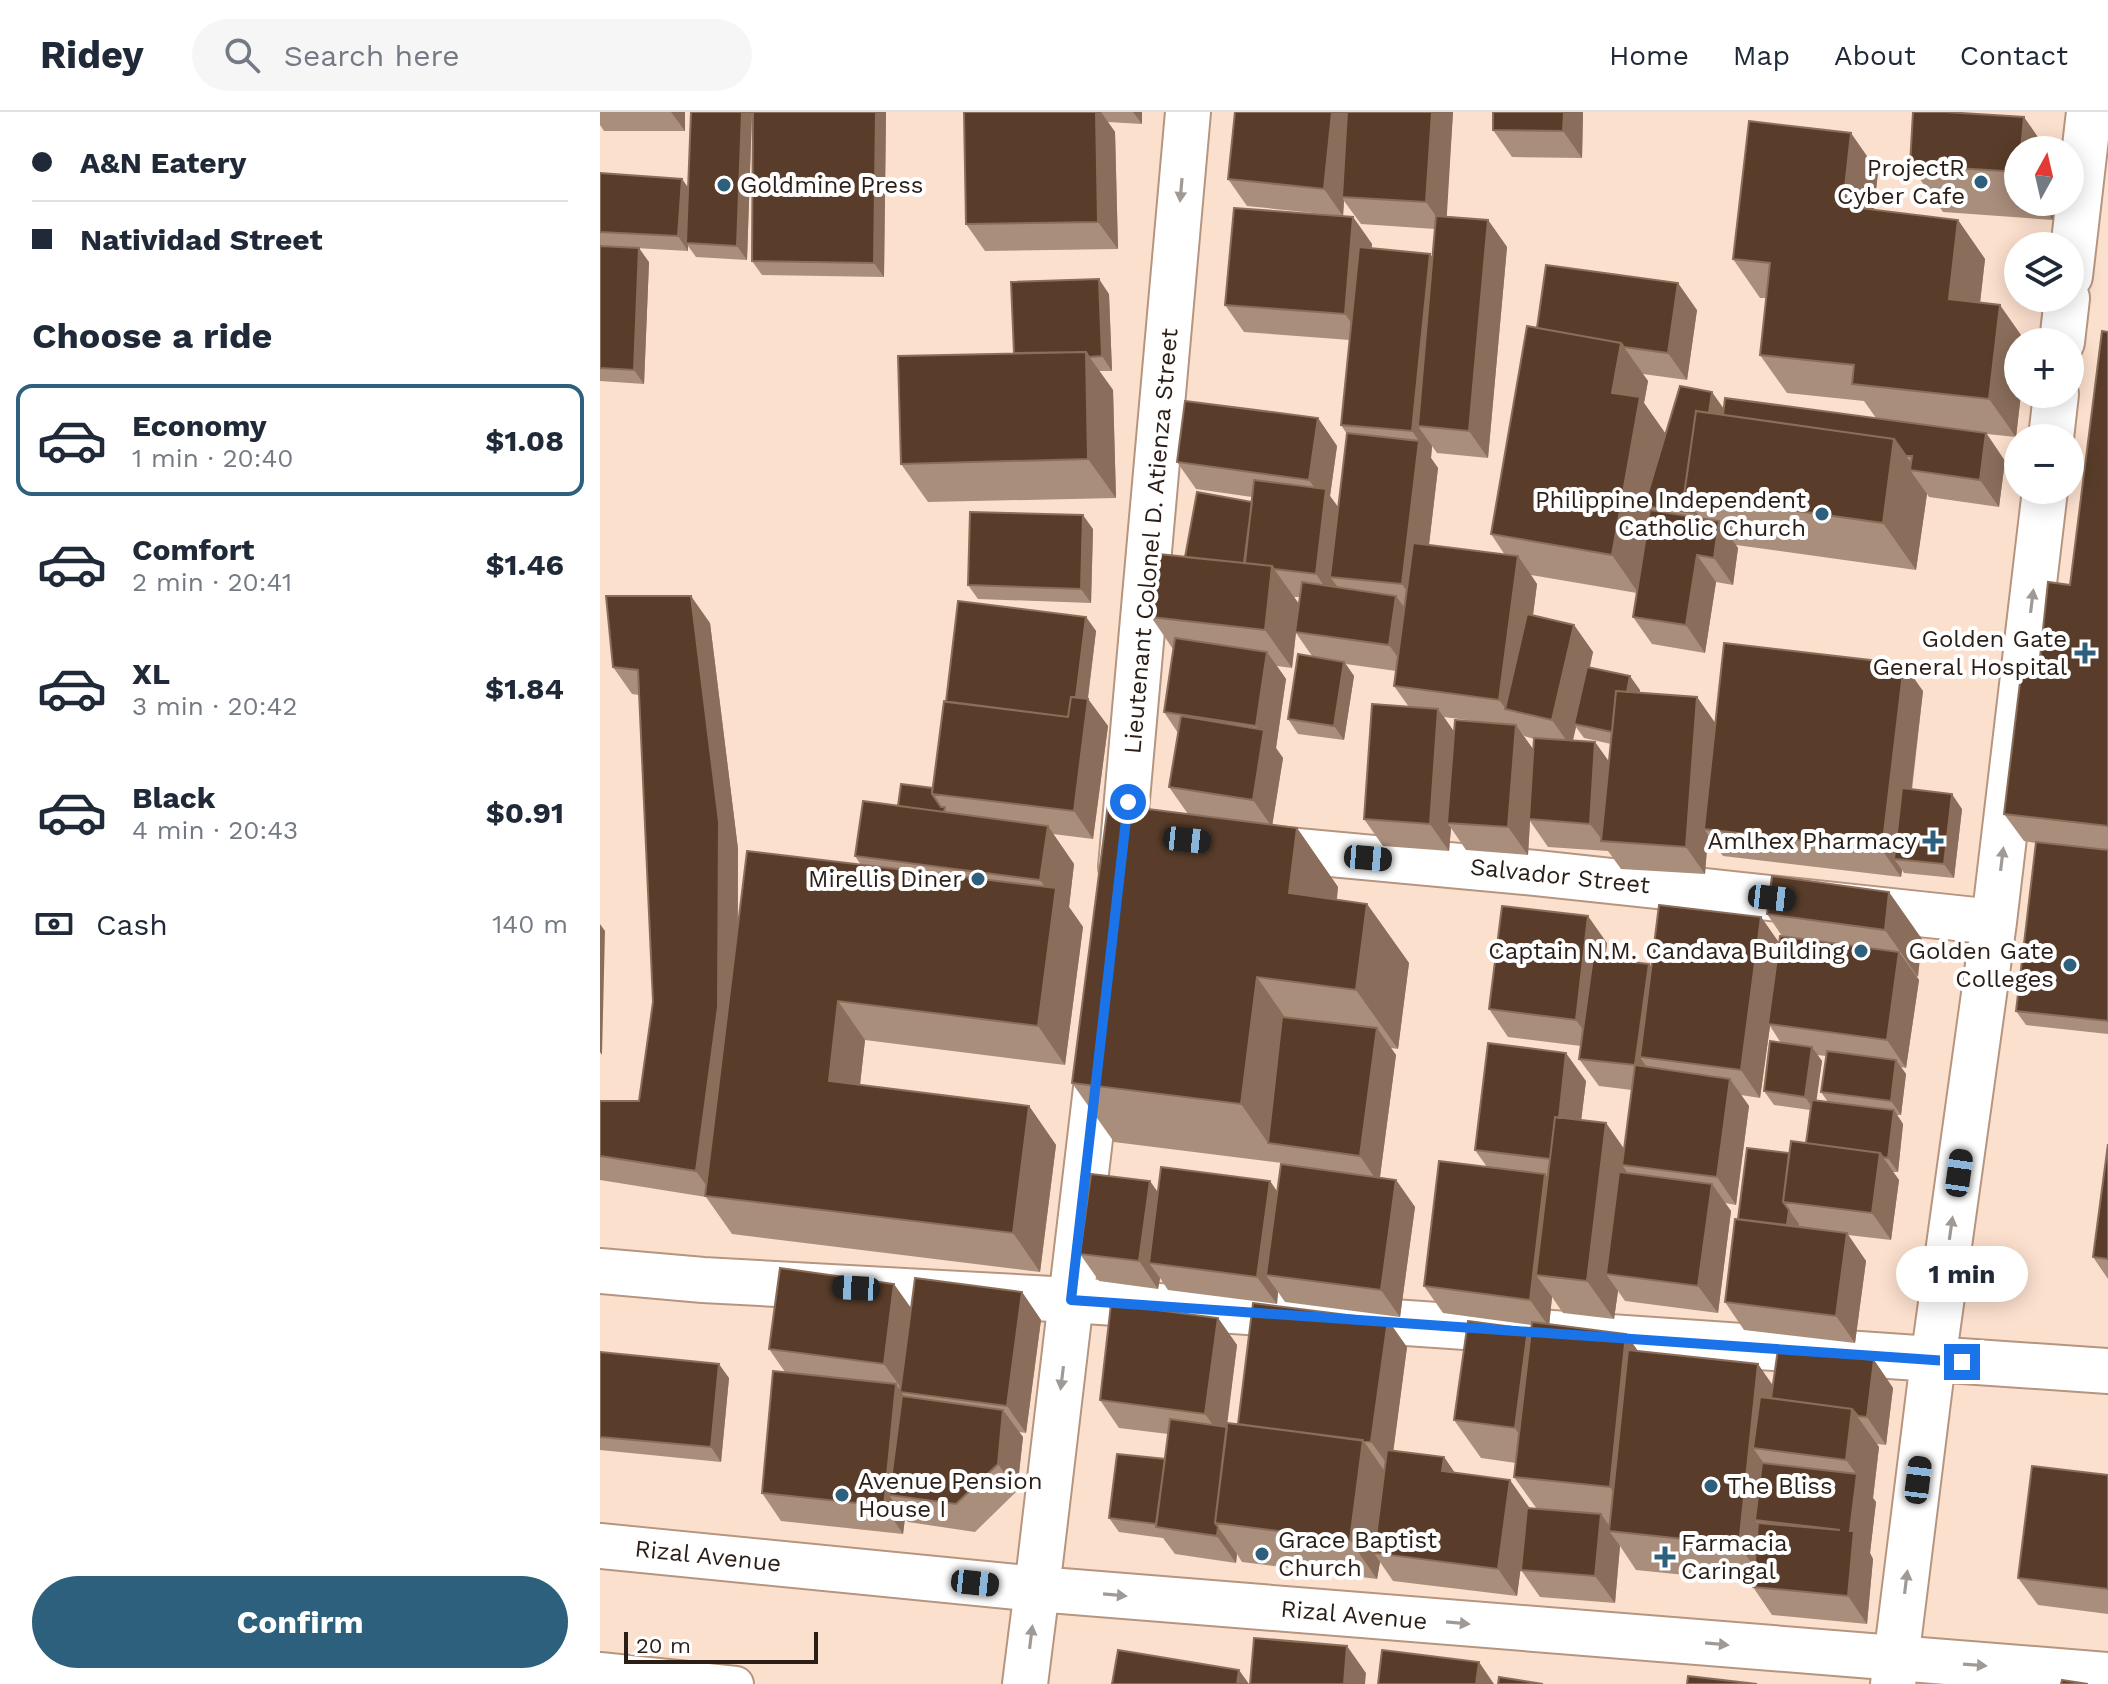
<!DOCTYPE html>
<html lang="en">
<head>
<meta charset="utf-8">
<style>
  :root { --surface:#fff; --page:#f6f6f7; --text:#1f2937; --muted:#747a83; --line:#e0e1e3; --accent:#2c607c }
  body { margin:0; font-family:"Work Sans",sans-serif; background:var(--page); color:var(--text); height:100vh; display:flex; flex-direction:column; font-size:30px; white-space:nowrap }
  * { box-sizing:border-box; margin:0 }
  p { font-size:26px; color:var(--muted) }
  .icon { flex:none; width:44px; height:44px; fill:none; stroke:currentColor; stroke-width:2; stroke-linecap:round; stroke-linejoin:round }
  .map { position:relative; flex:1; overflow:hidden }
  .sheet { display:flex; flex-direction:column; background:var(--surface); width:600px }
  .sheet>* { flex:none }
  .banner { display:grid; align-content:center; height:176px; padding:0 32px; background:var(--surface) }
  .needle { width:52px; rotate:8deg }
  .fabs { position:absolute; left:1404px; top:24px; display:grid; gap:16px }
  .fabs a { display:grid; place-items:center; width:80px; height:80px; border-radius:50%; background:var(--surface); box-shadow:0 4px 20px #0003; font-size:40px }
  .scale { position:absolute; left:24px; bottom:20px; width:194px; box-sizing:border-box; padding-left:8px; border:4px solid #2b1e16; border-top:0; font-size:22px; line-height:28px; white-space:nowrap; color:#2b1e16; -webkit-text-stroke:6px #fff; paint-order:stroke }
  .end { position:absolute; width:36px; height:36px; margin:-18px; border:10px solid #1a73e8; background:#fff; box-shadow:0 0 0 4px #fff }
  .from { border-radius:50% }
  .bubble { position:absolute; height:56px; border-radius:28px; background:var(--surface); box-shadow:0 4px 20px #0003; font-size:26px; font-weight:700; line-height:56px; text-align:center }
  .car { position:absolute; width:24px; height:48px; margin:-24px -12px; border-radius:10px; box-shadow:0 0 6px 2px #0007; background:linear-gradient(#222 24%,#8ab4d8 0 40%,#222 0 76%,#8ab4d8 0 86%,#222 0) }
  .banner b { display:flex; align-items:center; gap:28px; height:76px; font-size:30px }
  .banner b+b { border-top:2px solid var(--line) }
  .banner i { width:20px; height:20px; background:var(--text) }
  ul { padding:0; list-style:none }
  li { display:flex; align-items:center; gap:24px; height:112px; margin:0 16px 12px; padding:0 16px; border:4px solid transparent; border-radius:16px }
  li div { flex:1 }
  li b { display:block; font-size:30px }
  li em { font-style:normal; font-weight:700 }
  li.current { border-color:var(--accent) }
  li>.icon { width:72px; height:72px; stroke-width:1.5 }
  h2 { padding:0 32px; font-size:36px; line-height:96px }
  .pay { display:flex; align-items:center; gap:20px; height:88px; padding:0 32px; font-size:30px }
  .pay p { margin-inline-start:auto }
  .primary-button { display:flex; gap:16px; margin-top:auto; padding:16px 32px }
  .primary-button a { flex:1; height:92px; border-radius:48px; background:var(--accent); color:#fff; font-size:32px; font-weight:700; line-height:92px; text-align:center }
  header { display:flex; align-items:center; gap:48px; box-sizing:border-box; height:112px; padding:0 40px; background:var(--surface); border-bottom:2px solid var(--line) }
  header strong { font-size:38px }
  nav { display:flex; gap:44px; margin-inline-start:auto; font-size:28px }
  .search { width:560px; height:72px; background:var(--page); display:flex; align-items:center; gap:20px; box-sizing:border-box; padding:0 28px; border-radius:44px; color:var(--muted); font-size:30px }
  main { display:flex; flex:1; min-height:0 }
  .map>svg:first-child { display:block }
</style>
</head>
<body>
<header>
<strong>Ridey</strong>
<div class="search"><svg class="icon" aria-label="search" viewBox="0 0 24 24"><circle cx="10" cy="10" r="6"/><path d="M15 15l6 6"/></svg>Search here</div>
<nav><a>Home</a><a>Map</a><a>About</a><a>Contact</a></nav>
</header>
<main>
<section class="sheet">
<div class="banner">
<b><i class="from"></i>A&amp;N Eatery</b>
<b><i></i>Natividad Street</b>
</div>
<h2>Choose a ride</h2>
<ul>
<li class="current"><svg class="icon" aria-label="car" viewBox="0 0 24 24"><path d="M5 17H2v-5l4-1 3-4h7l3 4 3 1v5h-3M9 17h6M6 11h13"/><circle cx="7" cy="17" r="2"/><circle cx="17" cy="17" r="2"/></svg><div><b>Economy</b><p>1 min · 20:40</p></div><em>$1.08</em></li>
<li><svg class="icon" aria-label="car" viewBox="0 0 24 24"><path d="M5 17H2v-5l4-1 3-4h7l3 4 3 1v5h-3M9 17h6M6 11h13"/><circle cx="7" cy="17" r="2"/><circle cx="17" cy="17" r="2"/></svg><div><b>Comfort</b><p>2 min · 20:41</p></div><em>$1.46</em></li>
<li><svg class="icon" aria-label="car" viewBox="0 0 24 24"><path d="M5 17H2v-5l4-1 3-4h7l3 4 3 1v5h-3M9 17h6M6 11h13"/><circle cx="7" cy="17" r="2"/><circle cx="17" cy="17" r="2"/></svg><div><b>XL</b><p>3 min · 20:42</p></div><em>$1.84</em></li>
<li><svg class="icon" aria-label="car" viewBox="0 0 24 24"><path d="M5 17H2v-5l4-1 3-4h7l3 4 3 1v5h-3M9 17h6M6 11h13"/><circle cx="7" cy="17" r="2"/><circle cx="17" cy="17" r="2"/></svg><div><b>Black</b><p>4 min · 20:43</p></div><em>$0.91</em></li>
</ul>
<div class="pay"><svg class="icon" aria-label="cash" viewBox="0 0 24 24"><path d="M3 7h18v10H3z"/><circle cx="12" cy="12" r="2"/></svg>Cash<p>140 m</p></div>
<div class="primary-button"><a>Confirm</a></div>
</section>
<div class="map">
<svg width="1508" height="1572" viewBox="0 0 1508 1572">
  <rect width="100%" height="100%" fill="#fce0ce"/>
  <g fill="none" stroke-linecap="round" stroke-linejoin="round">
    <g stroke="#b69580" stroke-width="38">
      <path id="service" d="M0 1558 136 1572"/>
    </g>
    <g stroke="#b69580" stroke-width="48">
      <path id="minor" d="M1470 164 1489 0
        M1462 230 1467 186
        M1451 326 1456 282
        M655 735 936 761 1394 810
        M0 1159 103 1168 471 1188 1508 1259
        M1293 1572 1333 1249 1394 810 1445 378"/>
    </g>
    <g stroke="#b69580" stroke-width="48">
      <path id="tertiary" d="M521 755 588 0
        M500 942 437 1477 1508 1563"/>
    </g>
    <g stroke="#b69580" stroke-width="48">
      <path id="secondary" d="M0 1434 437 1477 425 1572"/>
    </g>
    <use href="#service" stroke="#fff" stroke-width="34"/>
    <use href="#minor" stroke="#fff" stroke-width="44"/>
    <use href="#tertiary" stroke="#fff" stroke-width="44"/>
    <use href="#secondary" stroke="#fff" stroke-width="44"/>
  </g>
  <path fill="#aa8e7c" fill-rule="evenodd" d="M0 0H85V19H4L0 13V15Z
    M91 0H152L147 148 96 145 88 134V139L0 134V61L82 67 88 76Z
    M153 0H286L284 165 162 163 152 149Z
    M364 0H542V12L508 10 515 20 518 137 385 139 366 112Z
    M635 0H853L846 104 888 108 907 135 888 346 837 341 832 334 831 346 838 356 829 433 905 443 891 422 937 216 1097 198 1087 268 1043 262 1048 269 1044 291 1066 322 1124 296 1276 306 1264 289 1187 281 1160 243 1166 186H1160L1133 147 1278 60 1274 98 1358 108 1385 147 1380 191 1418 282H1421L1416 325 1387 322 1405 349 1399 395 1329 385 1327 382 1316 458 1136 433 1138 436 1133 473 1116 470 1105 541 1052 532 1033 505 1037 481 931 463 937 472 933 503 974 513 993 540 990 555 1040 578V581L1097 585 1115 612 1323 579 1312 678 1362 697 1354 766 1304 761 1302 758 1301 765 1123 744 1108 723 1105 762 1021 757 1008 739 948 735 930 709 928 743 866 738 851 716 849 739 783 734 764 707 809 595 794 574 796 559 746 552 754 564 744 628 698 622 688 607 712 544 696 521 692 556 677 554 686 567 676 636 683 646 672 713 697 716 738 775 737 788 767 792 809 851 798 937 791 936 796 943 780 1065 796 1068 815 1095 800 1205 685 1190 678 1180 677 1192 568 1178 560 1166 558 1177 499 1169 480 1142 558 1080 670 1069 677 1080 683 1053 682 1051 514 1030 472 971 588 702 569 675 578 621 564 600 573 537 551 505 585 445 652 390V385L596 377 577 350 718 306 737 334 730 384 739 396 747 322 741 313 750 228 644 220 625 193 733 103 647 94 628 67ZM744 89 761 112 835 117 833 146 771 136 772 132 753 105 743 104ZM694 485H700L699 492ZM844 605 882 610 854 620ZM917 615 924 624 934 627 933 637ZM976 615 984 626 1011 632 1009 650 995 630 973 629Z
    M983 0 982 46 912 45 893 18Z
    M1418 38V90H1454L1453 108 1343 100 1310 53Z
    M0 134 49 150 44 272 0 269Z
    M509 182 512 259H499L513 278 516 386 328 390 301 352 414 241Z
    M1508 220V922L1426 913 1416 899 1436 731 1424 729 1404 702 1439 555 1470 473Z
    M493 417 491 491 378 487 368 473Z
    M486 505 496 519 488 587 508 614 493 727 453 722 474 752 469 795 483 815 465 953 265 928 260 973 429 994 456 1033 440 1160 132 1122 106 1085 0 1068V989H39L53 890 39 583 32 582 13 555 110 511 138 737V820L261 753 255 744 298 694 332 676 346 590Z
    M1172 764 1322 827 1317 865 1319 868 1306 956 1301 955 1306 962 1301 1003H1297L1303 1012 1298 1060H1293L1299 1068 1291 1128 1248 1123 1266 1149 1255 1231 1144 1218 1125 1190 1138 1107 1189 1041 1206 1031 1210 998 1174 993 1164 979 1181 931 1170 914 1160 986 1141 983 1149 994 1136 1093 1125 1091 1131 1099 1118 1201 1025 1189 1018 1179 1014 1207 963 1201 952 1185 949 1213 1039 1239 1173 1273 1274 1248 1293 1276 1286 1333 1277 1332 1279 1335 1273 1386 1276 1390 1270 1441 1273 1447 1267 1512 1172 1503 1153 1475 1154 1470 1036 1458 1020 1434 1015 1491 940 1485 921 1458 922 1444 917 1484 793 1469 780 1450 777 1467 642 1450 637 1442 636 1451 575 1442 563 1426 519 1420 509 1406 565 1347 568 1322 519 1316 500 1288 618 1206 637 1233 626 1315 638 1313 807 1235 793 1339 844 1345 855 1361 929 1395V1396L937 1397 914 1365 916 1351 881 1346 854 1308 928 1217 931 1222 932 1213 843 1201 824 1174 887 1055 875 1038 986 969 981 1008 1006 1011 1025 1038 1032 978 999 974 979 947 981 934 908 925 889 897 1007 831 1005 846 1049 852 1051 855 1161 805 1179 831 1182 824 1167 802ZM1217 943 1226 944 1221 980 1228 990 1216 988 1222 949Z
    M1508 1032V1167L1493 1145Z
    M422 1180 441 1208 426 1321 419 1320 423 1325 417 1379 375 1420 308 1410 305 1406 303 1422 181 1409 162 1381 185 1260 169 1237 311 1196Z
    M0 1240 129 1266 121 1350 0 1338Z
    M1508 1363V1502L1438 1493 1418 1466Z"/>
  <path fill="#8a6e5b" d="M71 0H85V19Z
    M142 0H152L147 148 137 134Z
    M276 0H286L284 165 274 151Z
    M496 0H501L515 20 518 137 498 110Z
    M533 0H542V12Z
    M732 0H754L742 85 744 89 743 104 724 77Z
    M832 0H853L846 118 826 90Z
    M964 0H983L982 46 963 19Z
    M1424 5 1447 38H1421Z
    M1251 21 1278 60 1270 133 1243 94Z
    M82 67 92 81 86 131 88 133V139L78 124Z
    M1440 90H1454L1453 108Z
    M753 105 772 132 764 229 745 202Z
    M888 108 907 135 888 346 869 319Z
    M1358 108 1385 147 1376 226 1349 187Z
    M39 136 49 150 44 272 34 258Z
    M830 142 849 169 818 314 832 334 831 346 838 356 821 500 802 472 819 329 812 319Z
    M499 167 509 182 512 259 502 244Z
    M1078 171 1097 198 1087 268 1068 241Z
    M1400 193 1426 230H1418V282H1421L1416 325 1389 287Z
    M1021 231 1048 269 1044 291 1067 324 1044 394 1052 406 1039 482 1012 443V281Z
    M486 240 513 278 516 386 488 347Z
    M1112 280 1131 307 1096 384Z
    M718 306 737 334 730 384 745 405 730 465 737 474 735 490 716 462 724 389 709 368Z
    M1386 321 1405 349 1399 395 1380 368Z
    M1294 327 1317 359 1310 358 1327 382 1316 458 1283 411Z
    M1094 397 1113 424 1112 428 1093 401Z
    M483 403 493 417 491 491 481 477Z
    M1119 409 1138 436 1133 473 1114 446Z
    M1097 443 1116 470 1105 541 1086 513Z
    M918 444 937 472 920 601 906 597 899 588Z
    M672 454 699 492 692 556 665 518Z
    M91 484 110 511 138 737 137 922 115 1086 96 1059Z
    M796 484 816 511 809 561 789 533Z
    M486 505 496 519 483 624 473 610Z
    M974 513 993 540 976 613 974 612 976 615 971 635 952 608Z
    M667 540 686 567 676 636 683 646 672 715 653 688 663 624 656 614Z
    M744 550 754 564 744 628 734 614Z
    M1304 552 1323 579 1303 748 1294 747 1302 758 1301 765 1282 738Z
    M1030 564 1040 578 1027 636 1017 621Z
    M1097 585 1116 612 1104 717 1108 723 1105 762 1086 735Z
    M488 587 508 614 493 727 474 699Z
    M838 597 858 625 847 711 851 716 849 739 830 712Z
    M916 613 935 640 929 707 930 709 928 743 908 715Z
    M995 630 1015 658 1003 729 990 712Z
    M1352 682 1362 697 1354 766 1344 752Z
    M448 714 474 752 469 795 483 815 465 953 438 914 454 788 440 768Z
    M697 716 738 775 730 840 689 781Z
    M1289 780 1322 827 1318 865 1285 818Z
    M767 792 809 851 798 937 756 878Z
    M988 804 1007 831 996 936 976 908Z
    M1161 805 1180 832 1168 912 1170 914 1160 986 1141 958Z
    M0 812 5 819 2 943 0 940Z
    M1299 840 1319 868 1306 956 1287 928Z
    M1049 852 1068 879 1040 945 1056 969 1035 953Z
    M657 865 698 924 668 1031 641 992Z
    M238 889 265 928 256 1008 229 969Z
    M777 916 796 943 779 1072 760 1044Z
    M1212 935 1222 949 1215 999 1205 985Z
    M966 941 986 969 973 1075 954 1048Z
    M1296 948 1306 962 1301 1003 1291 989Z
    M1130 967 1149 994 1136 1093 1117 1065Z
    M429 994 456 1033 440 1160 413 1121Z
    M1294 998 1303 1012 1298 1060 1288 1046Z
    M1006 1011 1033 1050 1022 1053 1031 1066 1006 1162 1018 1179 1014 1207 987 1169Z
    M1280 1041 1299 1068 1291 1128 1272 1101Z
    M945 1062 964 1089 936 1163 952 1185 949 1215 930 1188Z
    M796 1068 815 1095 800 1205 781 1178Z
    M550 1069 569 1096 549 1151 560 1166 558 1177 539 1149Z
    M670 1069 689 1097 666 1163 678 1180 677 1192 657 1165Z
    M1112 1072 1131 1099 1118 1201 1098 1174Z
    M1189 1098 1199 1112 1196 1132 1186 1118Z
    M1247 1121 1266 1149 1255 1231 1236 1204Z
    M294 1172 321 1210 304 1280 284 1252Z
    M422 1180 441 1208 426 1321 407 1294Z
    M618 1206 637 1233 625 1330 605 1302Z
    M788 1208 807 1235 791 1357 771 1330Z
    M928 1217 955 1256 942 1355 915 1316Z
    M1026 1222 1053 1260 1037 1413 1010 1375Z
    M1274 1248 1293 1276 1286 1333 1267 1305Z
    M119 1252 129 1266 121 1350 111 1335Z
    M1158 1252 1185 1291 1153 1336 1177 1370 1155 1408 1171 1429 1166 1472 1139 1433Z
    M296 1272 315 1301 289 1383 305 1406 303 1422 284 1394Z
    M1252 1297 1279 1335 1273 1386 1276 1390 1270 1441 1273 1447 1267 1512 1248 1484 1250 1419 1257 1363 1246 1348Z
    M403 1298 423 1325 417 1379 398 1352Z
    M763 1328 790 1367 774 1441 780 1450 777 1467 750 1428Z
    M844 1345 863 1373 842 1359Z
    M910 1368 929 1395 917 1484 898 1457Z
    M1001 1402 1013 1419H1009L1020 1434 1015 1491 995 1464Z
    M618 1415 637 1442 636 1451 617 1424Z
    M747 1534 766 1561 765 1572H744Z
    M879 1550 894 1572H876Z
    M639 1558 649 1572H637Z"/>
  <path fill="#593d2a" stroke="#8a6e5b" stroke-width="2" d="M91 0H142L137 134 86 131Z
    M153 0H276L274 151 152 149Z
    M364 0H496L498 110 366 112Z
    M635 0H732L724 77 628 67Z
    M747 0H832L826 90 742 85Z
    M893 0H964L963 19 893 18Z
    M1313 0H1345L1424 5 1421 38H1418V60L1310 53Z
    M1149 9 1251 21 1243 94 1358 108 1349 187 1400 193 1389 287 1252 272 1254 253 1160 243 1170 151 1133 147Z
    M0 61 82 67 78 124 0 120Z
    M634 96 753 105 745 202 625 193Z
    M836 104 888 108 869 319 818 314Z
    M0 134 39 136 34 258 0 256Z
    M759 135 830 142 812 319 741 313Z
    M946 153 1078 171 1068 241 1024 235 1021 231 937 216Z
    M499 167 502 244 489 245 486 240 414 241 411 170Z
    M927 214 1021 231 1012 281 1040 285 1012 443 891 422Z
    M1502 219 1508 220V714L1404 702 1422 554 1439 555 1448 470 1470 473Z
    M486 240 488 347 301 352 298 244Z
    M1080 274 1112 280 1109 301 1096 299 1084 383 1094 397 1093 401 1044 394Z
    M1125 286 1386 321 1380 368 1310 358 1312 344H1306L1294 327 1123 303Z
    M585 289 718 306 709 368 577 350Z
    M1096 299 1294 327 1283 411 1084 383Z
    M747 321 819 329 802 472 730 465Z
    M654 368 726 377 716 462 674 457 672 454 645 451Z
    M597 380 652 390 644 451 585 445Z
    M1050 398 1119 409 1114 446 1097 443 1086 513 1033 505Z
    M370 400 483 403 481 477 368 473Z
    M813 431 918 444 899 588 794 574Z
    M559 442 672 454 665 518 551 505Z
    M702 470 796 484 789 533 695 520Z
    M6 484H91L119 710 118 895 96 1059 0 1044V989H39L53 890 38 558 13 555Z
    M358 489 486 505 476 585H471L468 605 346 590Z
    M927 502 974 513 952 608 905 597Z
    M575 526 667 540 656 614 564 600Z
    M1124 531 1304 552 1282 738 1104 717Z
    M698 542 744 550 734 614 688 607Z
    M987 555 1030 564 1027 580 1016 579 1012 620 974 612Z
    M1016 579 1097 585 1086 735 1001 729Z
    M471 585 488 587 474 699 332 682 344 589 468 605Z
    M772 592 838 597 830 712 764 707Z
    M581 604 664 618 653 688 569 675Z
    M855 608 916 613 908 715 847 711Z
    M934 626 995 630 990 712 929 707Z
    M301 672 332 676V682L341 695H345L344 700 298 694Z
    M1302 676 1352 682 1344 752 1294 747Z
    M263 689 448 714 440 768 255 744Z
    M508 692 697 716 689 781 767 792 756 878 657 865 641 992 472 971Z
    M1436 730 1508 738V909L1416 899Z
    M147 739 456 776 438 914 238 889 229 969 429 994 413 1121 105 1084Z
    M1172 764 1289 780 1285 818 1167 802Z
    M1059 793 1161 805 1141 958 1040 945Z
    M902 794 988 804 976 908 889 897Z
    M1180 824 1299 840 1287 928 1168 912Z
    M993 845 1049 852 1035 953 979 947Z
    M682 905 777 916 760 1044 668 1031Z
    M1170 929 1212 935 1205 985 1164 979Z
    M888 931 966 941 959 1006 955 1005 950 1047 875 1038Z
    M1227 939 1296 948 1291 989 1221 980Z
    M1035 953 1130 967 1117 1065 1022 1053Z
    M1212 988 1294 998 1288 1046 1283 1045 1280 1041 1206 1031Z
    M955 1005 1006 1011 987 1169 936 1163Z
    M1191 1029 1280 1041 1272 1101 1183 1090Z
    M1508 1032V1147L1493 1145Z
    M1147 1036 1189 1041 1183 1090 1189 1098 1187 1113 1138 1107Z
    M839 1049 945 1062 930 1188 824 1174Z
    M681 1052 796 1068 781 1178 666 1163Z
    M561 1055 670 1069 657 1165 549 1151Z
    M1019 1060 1112 1072 1098 1174 1006 1162Z
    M491 1062 550 1069 539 1149 480 1142Z
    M1135 1107 1247 1121 1236 1204 1125 1190Z
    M180 1156 294 1172 284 1252 169 1237Z
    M315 1166 422 1180 407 1294 300 1280Z
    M653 1191 788 1208 771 1330 638 1312Z
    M511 1192 618 1206 605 1302 500 1288Z
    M868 1209 928 1217 915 1316 854 1308Z
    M932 1210 1026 1222 1010 1375 914 1365Z
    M1178 1237 1274 1248 1267 1305 1258 1304 1252 1297 1171 1286Z
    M1028 1238 1158 1252 1139 1433 1009 1419Z
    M0 1240 119 1252 111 1335 0 1325Z
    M173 1259 296 1272 284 1394 162 1381Z
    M302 1284 403 1298 398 1352 356 1392 289 1383Z
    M1160 1285 1252 1297 1246 1348 1153 1336Z
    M570 1307 627 1315 615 1411 618 1415 617 1424 556 1415Z
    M627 1311 763 1328 750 1428 615 1411Z
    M787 1338 844 1345 842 1359 910 1368 898 1457 774 1441Z
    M517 1342 565 1347 556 1412 509 1406Z
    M1162 1351 1257 1362 1250 1419H1254L1248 1484 1153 1475 1158 1411 1240 1418 1155 1408Z
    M1432 1354 1508 1363V1477L1418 1466Z
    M927 1396 1001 1402 995 1464 921 1458Z
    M654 1526 747 1534 744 1572H650Z
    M518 1538 639 1558 637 1572H512Z
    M782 1538 879 1550 876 1572H778Z
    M1088 1564 1157 1572H1087Z
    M899 1565 943 1572H898Z
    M1462 1568 1488 1572H1461Z"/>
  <defs><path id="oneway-solid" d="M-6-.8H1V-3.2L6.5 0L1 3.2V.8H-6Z" transform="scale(2)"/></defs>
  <g fill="#a09a96">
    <use href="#oneway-solid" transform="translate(581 78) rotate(95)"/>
    <use href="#oneway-solid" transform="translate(1432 489) rotate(-83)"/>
    <use href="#oneway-solid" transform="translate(1402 747) rotate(-83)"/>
    <use href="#oneway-solid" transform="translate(1351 1116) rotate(-82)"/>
    <use href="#oneway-solid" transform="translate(462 1266) rotate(97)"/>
    <use href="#oneway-solid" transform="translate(1306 1470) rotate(-83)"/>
    <use href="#oneway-solid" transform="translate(515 1483) rotate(5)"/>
    <use href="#oneway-solid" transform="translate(858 1511) rotate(5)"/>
    <use href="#oneway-solid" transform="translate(431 1525) rotate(-83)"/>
    <use href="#oneway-solid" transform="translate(1117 1532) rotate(5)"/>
    <use href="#oneway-solid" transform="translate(1375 1553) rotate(4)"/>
  </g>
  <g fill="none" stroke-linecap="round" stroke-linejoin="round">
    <path stroke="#1a73e8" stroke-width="10" d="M528 690 471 1188 1362 1250"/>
  </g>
  <g fill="#2c607c" stroke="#fff" stroke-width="3">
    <circle cx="1381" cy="70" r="8"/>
    <circle cx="124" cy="73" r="8"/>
    <circle cx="1222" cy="402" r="8"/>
    <path d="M1481 529h8v8h8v8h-8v8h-8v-8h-8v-8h8z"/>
    <path d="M1329 717h8v8h8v8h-8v8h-8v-8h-8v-8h8z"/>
    <circle cx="378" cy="767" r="8"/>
    <circle cx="1261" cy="839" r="8"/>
    <circle cx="1470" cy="853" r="8"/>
    <circle cx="1111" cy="1374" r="8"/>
    <circle cx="242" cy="1383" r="8"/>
    <circle cx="662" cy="1442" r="8"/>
    <path d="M1061 1433h8v8h8v8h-8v8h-8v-8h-8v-8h8z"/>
  </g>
  <g text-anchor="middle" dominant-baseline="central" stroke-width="8" stroke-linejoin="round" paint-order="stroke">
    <g font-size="24" fill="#2b1e16" stroke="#fff" text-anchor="end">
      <text x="1365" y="56">ProjectR<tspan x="1365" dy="28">Cyber Cafe</tspan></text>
      <text x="140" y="73" text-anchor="start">Goldmine Press</text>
      <text x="1206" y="388">Philippine Independent<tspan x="1206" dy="28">Catholic Church</tspan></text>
      <text x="1467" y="527">Golden Gate<tspan x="1467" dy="28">General Hospital</tspan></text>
      <text x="1317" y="729">Amlhex Pharmacy</text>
      <text x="362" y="767">Mirellis Diner</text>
      <text x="1245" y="839">Captain N.M. Candava Building</text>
      <text x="1454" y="839">Golden Gate<tspan x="1454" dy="28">Colleges</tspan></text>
      <text x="258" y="1369" text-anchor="start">Avenue Pension<tspan x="258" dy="28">House I</tspan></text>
      <text x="1127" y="1374" text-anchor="start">The Bliss</text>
      <text x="678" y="1428" text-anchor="start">Grace Baptist<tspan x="678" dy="28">Church</tspan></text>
      <text x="1081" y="1431" text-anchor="start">Farmacia<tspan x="1081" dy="28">Caringal</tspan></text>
    </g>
    <g font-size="24" fill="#2b1e16" stroke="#fff">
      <text transform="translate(551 429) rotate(-85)">Lieutenant Colonel D. Atienza Street</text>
      <text transform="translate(960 764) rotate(6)">Salvador Street</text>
      <text transform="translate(108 1444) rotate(6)">Rizal Avenue</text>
      <text transform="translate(754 1503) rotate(5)">Rizal Avenue</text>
    </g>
  </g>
</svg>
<div class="fabs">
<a><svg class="needle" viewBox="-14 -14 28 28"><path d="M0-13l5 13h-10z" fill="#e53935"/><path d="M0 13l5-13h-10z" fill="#747a83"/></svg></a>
<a><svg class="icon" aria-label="layers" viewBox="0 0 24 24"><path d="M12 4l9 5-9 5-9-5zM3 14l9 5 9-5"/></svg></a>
<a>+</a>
<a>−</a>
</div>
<div class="scale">20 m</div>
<i class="end from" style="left:528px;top:690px"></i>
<i class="end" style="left:1362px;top:1250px"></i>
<div class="bubble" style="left:1296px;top:1134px;width:132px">1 min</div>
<i class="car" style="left:587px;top:728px;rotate:96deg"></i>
<i class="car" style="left:768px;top:746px;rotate:95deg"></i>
<i class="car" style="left:1172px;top:786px;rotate:96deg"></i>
<i class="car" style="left:1359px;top:1061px;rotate:8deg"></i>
<i class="car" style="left:256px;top:1176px;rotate:273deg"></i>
<i class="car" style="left:1318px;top:1368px;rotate:7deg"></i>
<i class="car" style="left:375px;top:1471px;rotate:96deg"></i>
</div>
</main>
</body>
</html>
